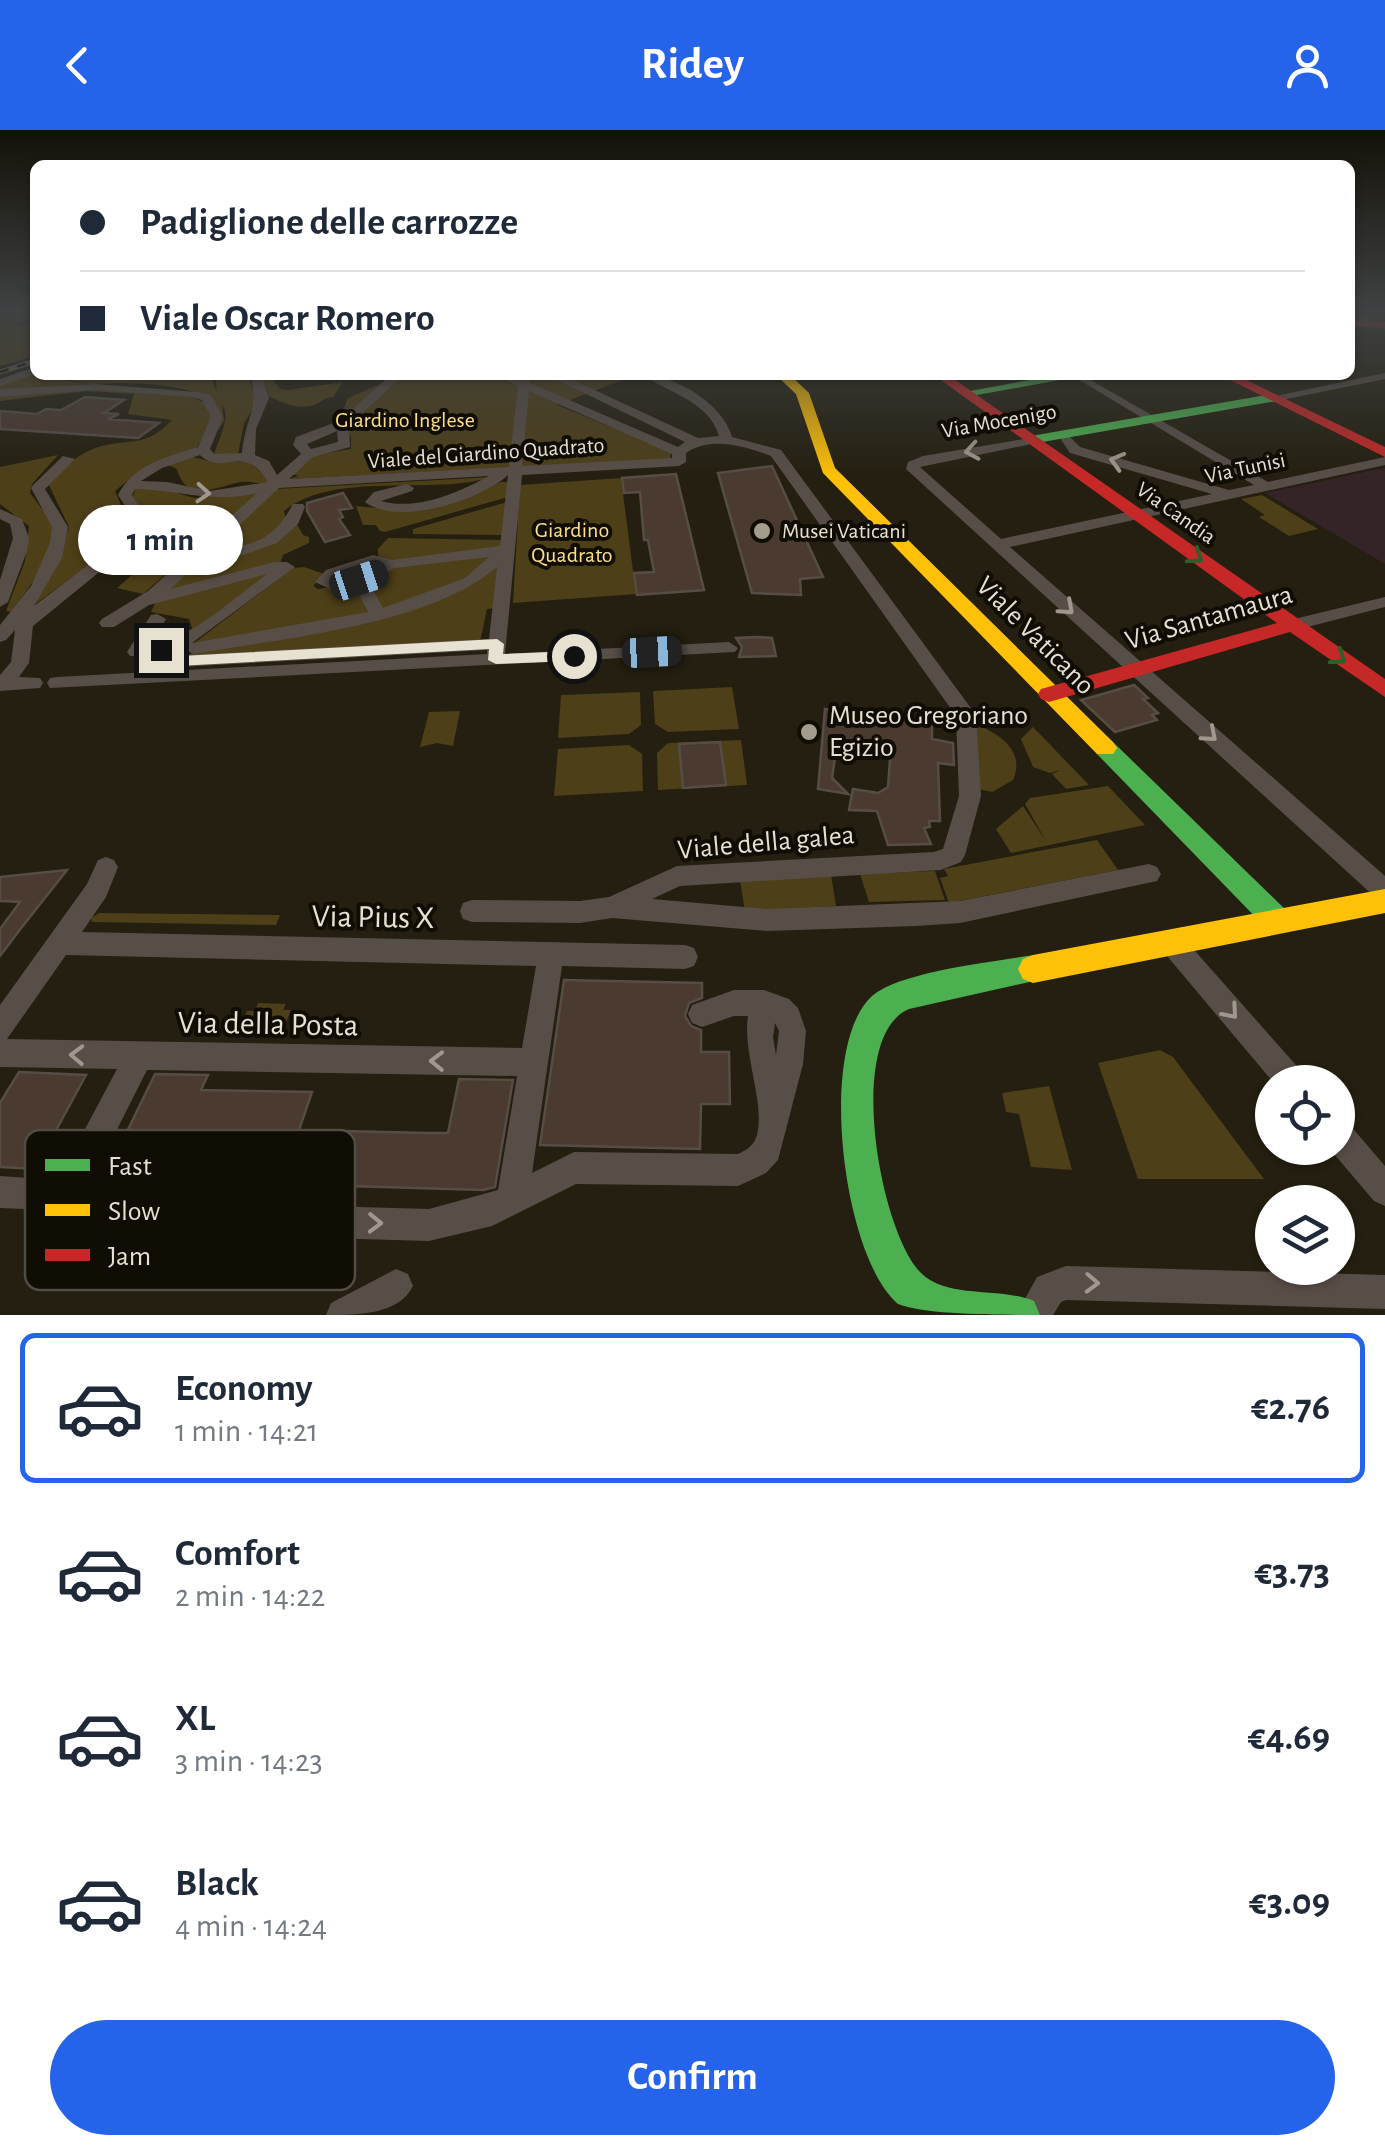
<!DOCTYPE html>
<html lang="en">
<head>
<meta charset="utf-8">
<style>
  :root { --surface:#fff; --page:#f2f2f3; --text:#1f2937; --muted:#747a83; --line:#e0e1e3; --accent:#2563eb }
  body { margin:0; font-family:"Alegreya Sans",sans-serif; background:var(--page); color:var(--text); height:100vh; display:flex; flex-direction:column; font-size:38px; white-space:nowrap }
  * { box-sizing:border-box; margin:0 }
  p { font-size:32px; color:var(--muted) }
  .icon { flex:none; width:55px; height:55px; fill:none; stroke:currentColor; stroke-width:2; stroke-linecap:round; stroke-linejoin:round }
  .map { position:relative; height:1185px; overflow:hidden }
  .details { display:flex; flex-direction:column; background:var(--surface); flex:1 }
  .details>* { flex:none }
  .banner { position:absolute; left:30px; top:30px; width:1325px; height:220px; border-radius:15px; box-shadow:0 2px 8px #0004; display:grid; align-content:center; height:220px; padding:0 50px; background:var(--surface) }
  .controls { position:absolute; left:1255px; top:935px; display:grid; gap:20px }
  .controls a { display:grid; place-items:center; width:100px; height:100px; border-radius:50%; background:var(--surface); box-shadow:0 2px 8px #0004; font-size:50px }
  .end { position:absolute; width:45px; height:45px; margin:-22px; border:12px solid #e7e1d2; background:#111; box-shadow:0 0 0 5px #111 }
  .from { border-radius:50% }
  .bubble { position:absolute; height:70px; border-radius:35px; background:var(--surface); box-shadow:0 2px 8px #0004; font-size:32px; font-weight:600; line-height:70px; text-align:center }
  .car { position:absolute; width:30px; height:60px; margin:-30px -15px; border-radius:12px; box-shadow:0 0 8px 2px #0007; background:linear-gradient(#222 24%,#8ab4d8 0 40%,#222 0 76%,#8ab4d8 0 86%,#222 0) }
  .banner b { display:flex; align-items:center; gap:35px; height:95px; font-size:38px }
  .banner b+b { border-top:2px solid var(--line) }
  .banner i { width:25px; height:25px; background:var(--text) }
  ul { padding:18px 0 0; list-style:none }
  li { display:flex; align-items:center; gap:30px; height:150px; margin:0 20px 15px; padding:0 30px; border:5px solid transparent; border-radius:15px }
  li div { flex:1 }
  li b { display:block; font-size:38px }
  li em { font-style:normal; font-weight:600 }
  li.current { border-color:var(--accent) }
  li>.icon { width:90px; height:90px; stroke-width:1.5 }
  .cta { display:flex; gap:20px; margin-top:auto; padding:20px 50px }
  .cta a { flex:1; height:115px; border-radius:60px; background:var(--accent); color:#fff; font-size:40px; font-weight:600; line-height:115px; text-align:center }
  header { display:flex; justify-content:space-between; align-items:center; height:130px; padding:0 50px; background:var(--accent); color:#fff; font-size:45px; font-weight:600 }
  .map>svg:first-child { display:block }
</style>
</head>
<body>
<header><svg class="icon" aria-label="back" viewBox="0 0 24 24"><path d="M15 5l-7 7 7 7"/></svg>Ridey<svg class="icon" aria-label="person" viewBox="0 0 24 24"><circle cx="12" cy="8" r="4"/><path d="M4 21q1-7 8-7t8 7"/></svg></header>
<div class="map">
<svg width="1385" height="1185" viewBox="0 0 1385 1185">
  <rect width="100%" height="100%" fill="#241f10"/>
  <path fill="#342428" d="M1385 338V434L1265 363 1365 342Z"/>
  <path fill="#4d3f18" d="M0 181 28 184 15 195H30L35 189V226L0 236Z
    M35 242V245L87 254 63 248 210 245 217 263 215 245H248L257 272 244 293 238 325 214 324C217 313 232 287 222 275L224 291 208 316 220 290 213 269C155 242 63 257 0 261V254Z
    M262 245H277L274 251 280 259 288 260 343 252 333 267C321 268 321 274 310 276 296 279 280 272 269 266Z
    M401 245H625L630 247 557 275 671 322 670 329 289 349 298 346 292 344 314 325 351 319V307L344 291 348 285 342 283 348 268Z
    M78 259 185 264 208 274 213 291 197 317 137 343 115 361 131 398 129 405 34 475 54 441 69 397 48 353C62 340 74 326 93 319 127 306 143 321 172 290L128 284 134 264 86 261 0 271V265Z
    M58 325 32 354 30 363 52 392C56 424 29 458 11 482L6 481 25 431 29 396 0 374V337Z
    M193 327 213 332H249L271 351 267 354C259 354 249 351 242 352 219 355 187 376 177 339L168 335Z
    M492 347C432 366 335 340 284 381L287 394C265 407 238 426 212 418L276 359Z
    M621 348 636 464 513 473 520 355Z
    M501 352H509L508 367 385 402 380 401 376 395H363L356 376C409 383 453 372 501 352Z
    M135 359H163L194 368 259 362 143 464 117 458 133 444 107 438 143 406 148 389 133 367Z
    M1262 365 1318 399 1289 406 1259 387 1265 385 1241 369Z
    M507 372 504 405 413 404V399Z
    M297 394 303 405 309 407V413L283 425 280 433 162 462 199 429 229 426Z
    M388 408 503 410 501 417 392 431 378 429V419Z
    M493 425 462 451 383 480 366 450 389 437Z
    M498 433 496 478 487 479 480 512 190 528 191 523C271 510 442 492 498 433Z
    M304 437 324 444 313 456 318 459 353 454 369 484 193 514 293 438Z
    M276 440 193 501 189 489 151 482 155 473Z
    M732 557 739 599 668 602 655 594 653 561Z
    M640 562 641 595 629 604 558 608 561 565Z
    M460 581 453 616 437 613 420 617 429 582Z
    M980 596C1003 606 1025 623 1013 650L992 662 978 659 975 597Z
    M1033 597 1089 655 1066 659 1052 644 1061 640 1050 643 1033 637 1021 609Z
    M741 610 747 655 658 660 657 623 668 613Z
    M629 615 642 624 643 661 554 666 558 619Z
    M1108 656 1145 695 1011 723 996 699 1023 676 1046 711 1025 674 1030 668Z
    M1097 710 1118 740 949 773 940 748 948 746 944 739Z
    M935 741 945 770 869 772 860 744Z
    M831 744 836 776 745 781 740 750Z
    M99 783 280 785 276 795 92 792 91 788Z
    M258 873 286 874 283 880H291L283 900 240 899 247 881H255Z
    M1160 920 1173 927 1264 1049H1138L1098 933Z
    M1049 956 1072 1040 1031 1037 1019 984 1006 982 1002 963Z"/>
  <path fill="#4a3a30" stroke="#564d45" stroke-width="2.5" d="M85 267 124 270 104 283 119 284 108 289 159 293 138 308 0 299V281L37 284 46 279 61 280Z
    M772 336 823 447 800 449 801 465 752 463 718 343Z
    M676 344 704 460 637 465 634 443 654 442 648 410H644L640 362 624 363 622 348Z
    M343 363 352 378 339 380 343 387 339 389 350 405 325 412 307 381V373Z
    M758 507 772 508 776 526 739 527 742 517 736 508Z
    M1134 555 1148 568 1143 569 1158 583 1152 585 1157 590 1115 602 1081 570Z
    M825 579 932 592V609L953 613 954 635 938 633 940 691H929L930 697 924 698 931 714 888 715 877 681 849 680 853 659 878 663 888 657 890 630 880 621 846 616 836 621 832 648 848 664 818 659Z
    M720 612 726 655 683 658 679 614Z
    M67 740 22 797 0 826V799L20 772 0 771V747Z
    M564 850 702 853V868L689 873 685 886 691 896 701 900V922H729L730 974H701L700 1019 540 1015Z
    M19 942 86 945 35 1039 0 1037V973Z
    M155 944 208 945 201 960 312 962 299 1000 427 1003H448L459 949 513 950 495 1057 483 1060 104 1049Z"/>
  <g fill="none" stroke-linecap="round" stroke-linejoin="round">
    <path fill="#584e48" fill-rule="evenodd" d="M24 181H35V185L26 183Z
      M1350 181 1385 194V200L1350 187Z
      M35 237V244L0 256V249Z
      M1385 243V249L1272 272 1266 268Z
      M250 245H262L269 268 256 299 255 325 269 331 277 345 301 324 293 315 296 307 339 291 391 245H404L349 295 350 317 313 327 289 349 509 337 518 256 496 245 519 248V245H531L530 253 678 317 685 312 547 245H562L698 308 719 306C710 272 668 262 642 245 676 245 723 274 732 307L781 320 976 585 981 666 965 725 961 732 941 740 680 756 652 769 767 779 960 771 1149 734 1157 737 1161 744 1157 751 960 793 916 796 767 801 612 788 580 793 472 792 463 789 460 781 463 773 472 770 580 771 609 767 677 736 934 722 943 719 959 666 956 586 771 326C744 316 711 306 686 323V332L679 336 522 345 505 524 729 512 738 518 735 522 50 558 47 553 50 548 57 547 487 524V520L179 537 158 526H130L127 522 151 485 157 484 166 489 150 515C187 512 237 466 267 444L149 475 114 497H102L99 493 102 489 148 461 257 363C215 374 177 360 135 359L132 365 149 391 146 404 33 496 29 533 19 547 40 548 43 553 40 558 0 561V545L11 532 15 500 6 510 0 512V495L31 456 50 413 52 397 31 358 33 355 63 326 75 329 45 359 68 397 62 428 34 476 131 402 135 391 118 365C133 335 166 327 198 317L211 287 202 270 192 267 96 260 0 267V259L96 254 197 262 211 265 223 287 210 319 214 324 242 323C245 289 260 279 250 245ZM529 261 672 324V328L522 336ZM337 301 338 312 311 319 307 314ZM200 325C223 347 244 312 268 352L210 361 167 352 141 351 162 338ZM508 345 500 416 392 430 373 425 326 440 315 452 330 459 355 458 368 482 192 513 295 437 287 432H274L170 459 202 430 243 425 277 413 298 394 305 377 303 374H293C274 410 253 416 213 420L279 358 489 346C458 363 416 381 381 371L412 361 414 358 407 354 374 362 365 372C398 397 481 370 508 345ZM489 427 465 448 383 478 369 453 394 438ZM374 435 378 436 352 448 334 450ZM497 437 489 509 182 525 175 521 188 515 189 522 195 524C283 508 430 495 497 437Z
      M1071 245H1082L1268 352 1385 327V335L1010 417 1385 746V772L1376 768 906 339 908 332 923 326 1036 307V313L920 337 1001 409 1212 364 1070 323 1058 305 1064 301 1080 317 1229 360 1254 355Z
      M0 379 22 389 29 408 27 421 8 472 0 477V450L13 408 10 394 0 389Z
      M1385 467V477L1292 501 1283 495 1286 491Z
      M106 727 114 730 118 737 106 767 82 802 685 815 694 818 698 827 694 836 685 839 562 836 532 1043 574 1022 738 1024C745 1021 753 1016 756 1008 767 977 742 924 748 886H734L702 897 692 893 688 884 692 875 734 860H764L789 869 798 878 806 901 803 934 778 1030 766 1043 738 1056 576 1054 492 1096 429 1111 150 1103 49 1080 0 1078V1046L58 1050 117 939 0 937V875L87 754 98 730ZM66 825 536 836 522 918 7 909ZM775 893 779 901 776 925 773 907ZM147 940 517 946 498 1060 429 1079 150 1071 88 1057Z
      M1171 800 1180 804 1302 942 1306 952H1273L1162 820 1158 812 1162 804Z
      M1338 990 1349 994 1385 1036V1076L1374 1071 1329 1018H1338Z
      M1066 1136 1385 1145V1179L1066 1170 1061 1172 1053 1185H1016L1037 1147Z
      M396 1139 408 1144 413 1156C399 1185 357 1185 326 1185L331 1173Z"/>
    <path fill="#4caf50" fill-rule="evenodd" d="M1057 245H1087L966 267 959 263Z
      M1272 264 1277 265V271L1031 314 1024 310 1031 306Z
      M1105 609 1113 612 1287 781 1291 790 1287 799 1277 803 1267 799 1097 624 1093 618 1097 612Z
      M1033 825 1043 829 1048 839 1043 849 909 879C844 906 880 1104 922 1144 949 1169 1001 1157 1034 1171L1040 1185C1005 1185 924 1185 898 1174 843 1128 816 917 872 866 901 841 994 832 1033 825Z"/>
    <path fill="#ffc107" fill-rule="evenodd" d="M776 245H790L809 263 835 338 1113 612 1117 618 1113 624H1097L823 343 796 264Z
      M1385 759V783L1033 853 1023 849 1018 839 1023 829 1033 825Z"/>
    <path fill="#c62828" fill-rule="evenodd" d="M1350 190 1385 192V198L1350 196Z
      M934 245H948L1385 549V567L1290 502 1049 572 1041 569 1038 564 1041 559 1277 493Z
      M1220 245H1236L1385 317V327Z"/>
    <g stroke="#615a51" stroke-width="5">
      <path id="rail" d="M0 242 35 231"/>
    </g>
    <use href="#rail" stroke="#100d04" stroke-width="2.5" stroke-dasharray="9" stroke-linecap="butt"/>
  </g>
  <defs><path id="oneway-chevron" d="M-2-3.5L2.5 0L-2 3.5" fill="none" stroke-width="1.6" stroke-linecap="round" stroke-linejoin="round" transform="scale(2.5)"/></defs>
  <g stroke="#a0988d">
    <use href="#oneway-chevron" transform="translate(972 321) rotate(170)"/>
    <use href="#oneway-chevron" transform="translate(1117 331) rotate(-164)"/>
    <use href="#oneway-chevron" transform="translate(203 363) rotate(4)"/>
    <use href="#oneway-chevron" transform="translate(1067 478) rotate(42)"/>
    <use href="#oneway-chevron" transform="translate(1210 605) rotate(41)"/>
    <use href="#oneway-chevron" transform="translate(1231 882) rotate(49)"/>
    <use href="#oneway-chevron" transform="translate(77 925) rotate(-178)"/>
    <use href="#oneway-chevron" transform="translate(437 931) rotate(-179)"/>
    <use href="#oneway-chevron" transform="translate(375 1093) rotate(1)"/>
    <use href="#oneway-chevron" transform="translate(1092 1153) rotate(2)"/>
  </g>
  <g stroke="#2e5e2a">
    <use href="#oneway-chevron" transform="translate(1196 427) rotate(35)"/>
    <use href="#oneway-chevron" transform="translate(1339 528) rotate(35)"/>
  </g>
  <linearGradient id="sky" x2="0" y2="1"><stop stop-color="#141109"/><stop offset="0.52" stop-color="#3f4242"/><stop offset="1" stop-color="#3f4242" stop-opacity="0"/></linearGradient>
  <rect width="1385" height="347" fill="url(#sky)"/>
  <path fill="#e7e1d2" d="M497 509 504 514 503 524 574 521 581 526 574 531 496 534 488 530 489 519 178 536 154 520 161 515 181 526Z"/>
  <g fill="#a39d8e" stroke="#100d04" stroke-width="4">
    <circle cx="762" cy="401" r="10"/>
    <circle cx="809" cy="602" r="10"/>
  </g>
  <g text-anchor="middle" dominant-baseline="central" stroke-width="8" stroke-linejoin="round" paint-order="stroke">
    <g font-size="22" fill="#fedf8a" stroke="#100d04">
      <text x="405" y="290">Giardino Inglese</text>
      <text x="572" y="400">Giardino<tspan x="572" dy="25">Quadrato</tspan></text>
    </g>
    <g font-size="22" fill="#e7e1d2" stroke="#100d04">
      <text transform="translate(999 291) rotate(-10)">Via Mocenigo</text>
      <text transform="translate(486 323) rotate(-4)">Viale del Giardino Quadrato</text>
      <text transform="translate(1245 338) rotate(-12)">Via Tunisi</text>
      <text transform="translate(1176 383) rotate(35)">Via Candia</text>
    </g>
    <g font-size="22" fill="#e7e1d2" stroke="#100d04" text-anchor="start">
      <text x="782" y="401">Musei Vaticani</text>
    </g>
    <g font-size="28" fill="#e7e1d2" stroke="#100d04">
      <text transform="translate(1209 488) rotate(-16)">Via Santamaura</text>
      <text transform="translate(1035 506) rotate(45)">Viale Vaticano</text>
      <text transform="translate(766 713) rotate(-5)">Viale della galea</text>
    </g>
    <g font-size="28" fill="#e7e1d2" stroke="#100d04" text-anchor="start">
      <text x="829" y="586">Museo Gregoriano<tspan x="829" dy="32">Egizio</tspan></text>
    </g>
    <g font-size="32" fill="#e7e1d2" stroke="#100d04">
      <text transform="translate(373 787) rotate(1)">Via Pius X</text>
      <text transform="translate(268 894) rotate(1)">Via della Posta</text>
    </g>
  </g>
  <rect x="25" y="1000" width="330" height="160" rx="15" fill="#100d04" stroke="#504d42" stroke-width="2.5"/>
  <rect x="45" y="1029" width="45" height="12" fill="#4caf50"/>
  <rect x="45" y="1074" width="45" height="12" fill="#ffc107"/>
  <rect x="45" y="1119" width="45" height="12" fill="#c62828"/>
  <g font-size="28" fill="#e7e1d2">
    <text x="108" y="1045">Fast</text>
    <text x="108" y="1090">Slow</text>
    <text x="108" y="1135">Jam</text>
  </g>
</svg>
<div class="controls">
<a><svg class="icon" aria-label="locate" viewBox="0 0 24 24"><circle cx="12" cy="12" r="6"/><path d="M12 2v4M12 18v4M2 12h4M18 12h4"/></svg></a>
<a><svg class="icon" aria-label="layers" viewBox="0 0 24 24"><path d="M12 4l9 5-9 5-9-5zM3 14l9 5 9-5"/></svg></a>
</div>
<i class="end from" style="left:574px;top:526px"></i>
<i class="end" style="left:161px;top:520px"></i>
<div class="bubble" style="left:78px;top:375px;width:165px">1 min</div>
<i class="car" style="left:359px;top:450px;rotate:72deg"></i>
<i class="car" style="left:652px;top:522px;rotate:87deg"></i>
<div class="banner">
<b><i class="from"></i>Padiglione delle carrozze</b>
<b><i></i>Viale Oscar Romero</b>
</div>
</div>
<section class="details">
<ul>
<li class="current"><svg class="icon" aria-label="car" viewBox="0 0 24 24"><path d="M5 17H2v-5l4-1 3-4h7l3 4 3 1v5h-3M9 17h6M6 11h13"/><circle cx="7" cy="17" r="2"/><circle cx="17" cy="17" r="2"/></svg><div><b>Economy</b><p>1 min · 14:21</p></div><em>€2.76</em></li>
<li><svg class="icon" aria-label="car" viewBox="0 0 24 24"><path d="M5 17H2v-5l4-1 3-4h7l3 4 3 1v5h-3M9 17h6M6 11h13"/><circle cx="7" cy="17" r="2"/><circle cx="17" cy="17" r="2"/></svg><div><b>Comfort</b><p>2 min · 14:22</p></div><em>€3.73</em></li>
<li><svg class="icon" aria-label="car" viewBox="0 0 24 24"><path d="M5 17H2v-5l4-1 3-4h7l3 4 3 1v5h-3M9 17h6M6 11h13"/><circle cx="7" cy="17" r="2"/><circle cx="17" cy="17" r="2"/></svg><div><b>XL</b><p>3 min · 14:23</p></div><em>€4.69</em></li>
<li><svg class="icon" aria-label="car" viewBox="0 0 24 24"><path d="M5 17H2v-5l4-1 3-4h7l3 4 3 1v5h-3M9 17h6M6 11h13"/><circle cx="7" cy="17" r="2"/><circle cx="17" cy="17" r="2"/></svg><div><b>Black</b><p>4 min · 14:24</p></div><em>€3.09</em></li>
</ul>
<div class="cta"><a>Confirm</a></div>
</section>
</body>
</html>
